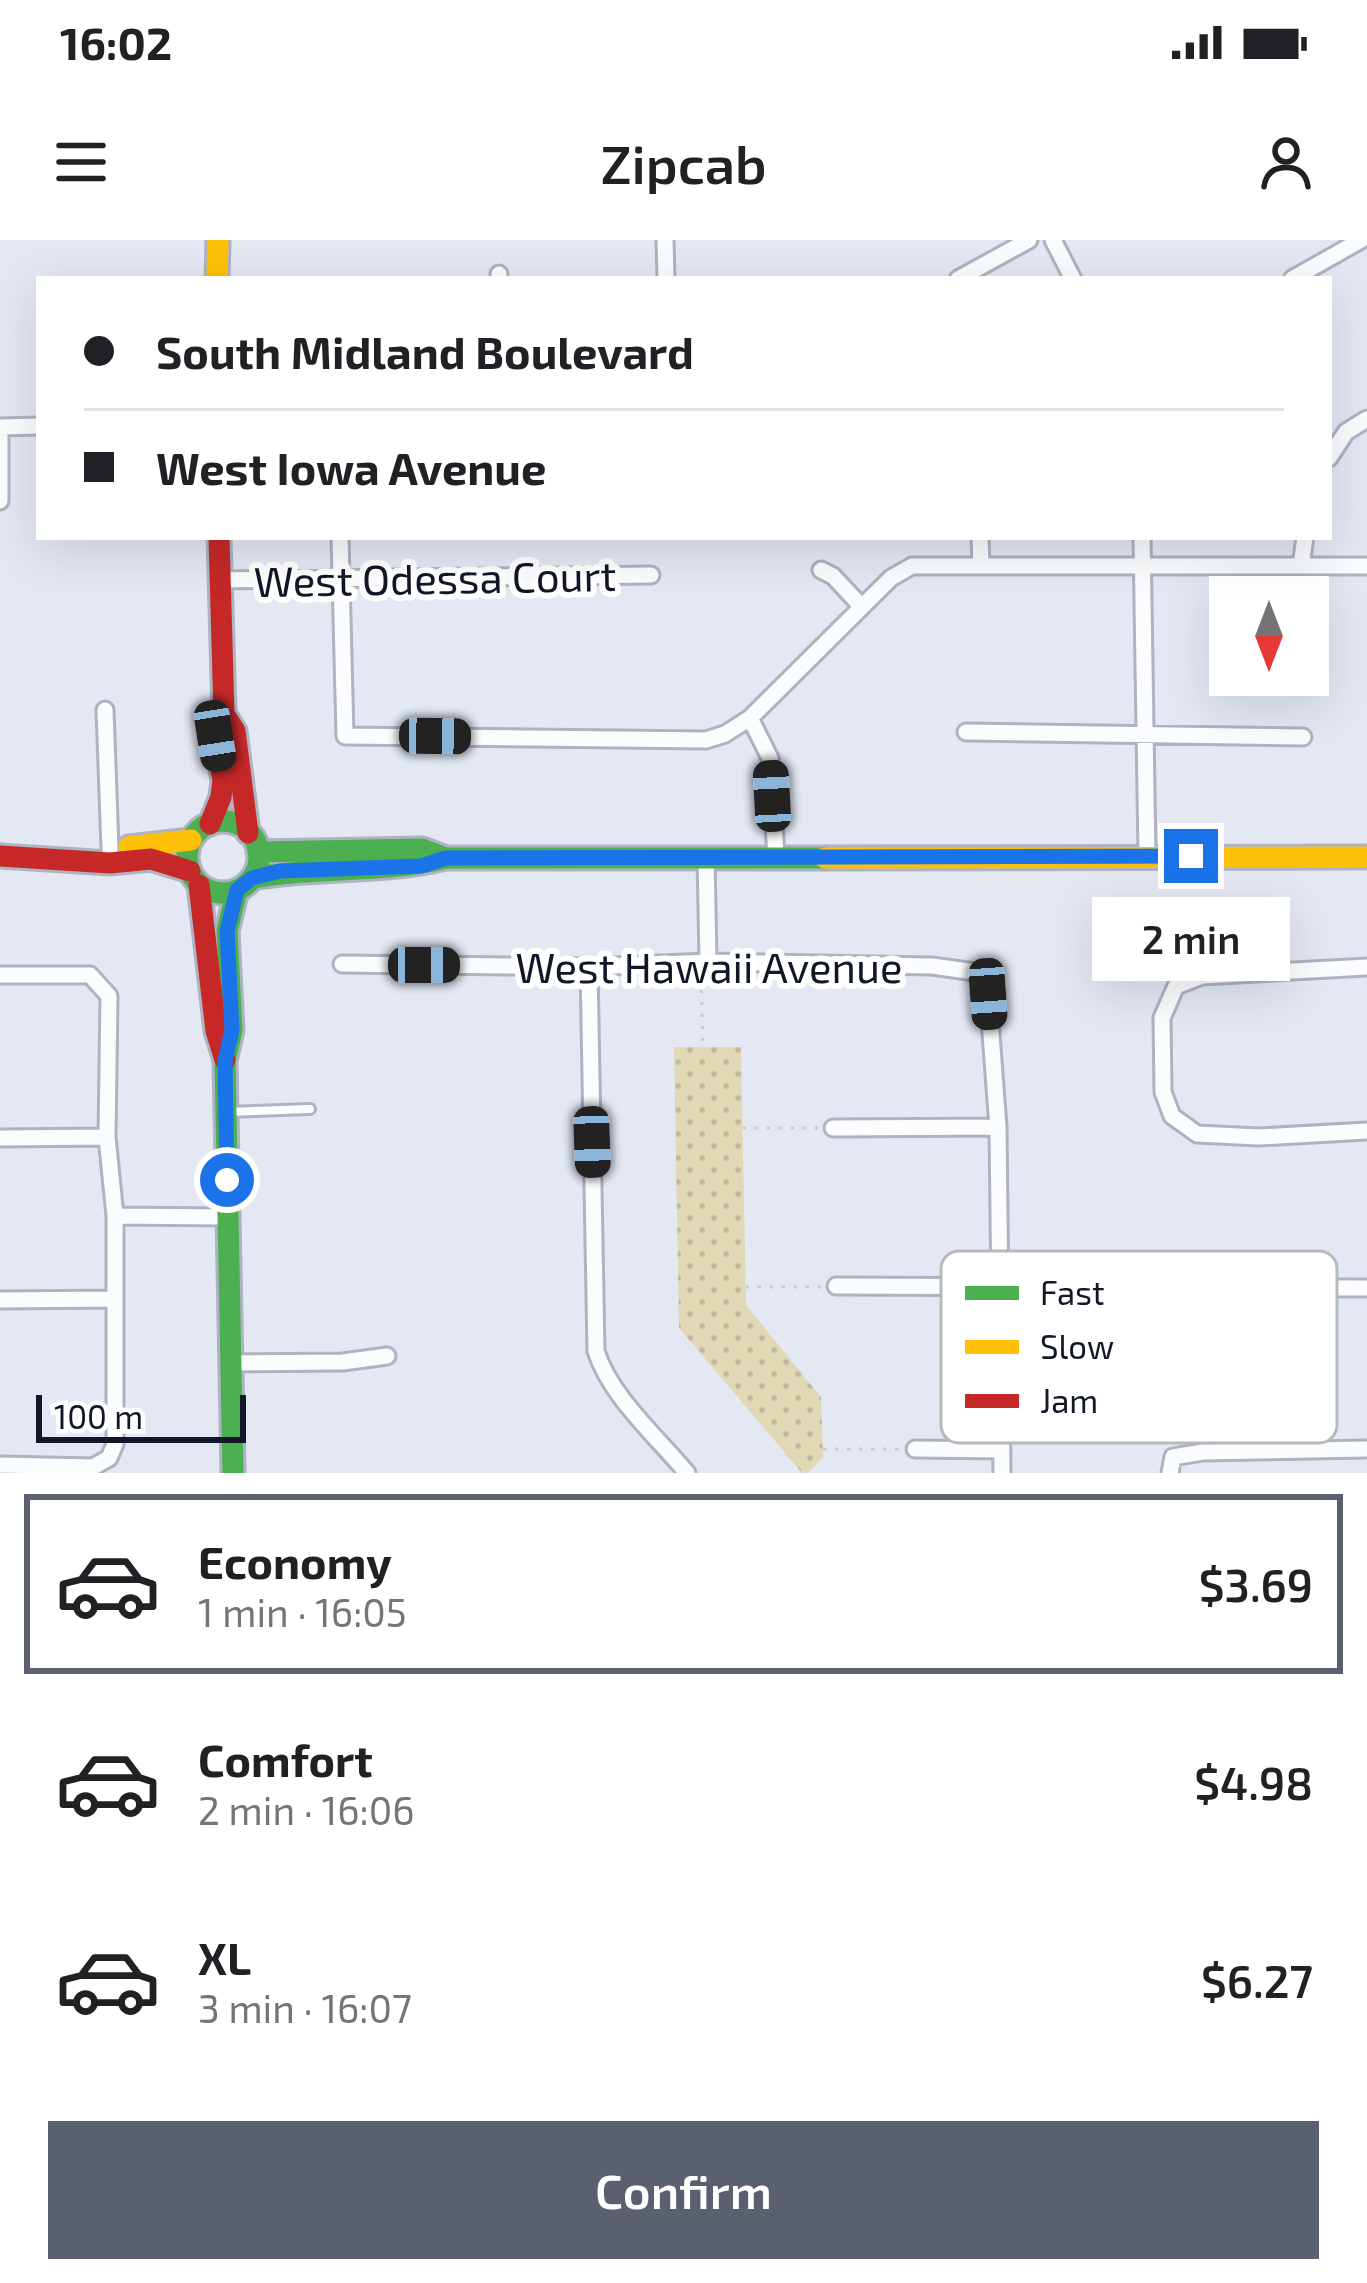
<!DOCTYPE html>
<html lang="en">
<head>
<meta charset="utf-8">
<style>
  :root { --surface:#fff; --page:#f2f2f2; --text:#202124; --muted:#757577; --line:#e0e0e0; --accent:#5a606f }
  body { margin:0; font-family:"Exo 2",sans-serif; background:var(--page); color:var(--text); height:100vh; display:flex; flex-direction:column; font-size:45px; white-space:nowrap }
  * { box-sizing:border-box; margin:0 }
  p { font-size:39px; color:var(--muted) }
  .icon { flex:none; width:66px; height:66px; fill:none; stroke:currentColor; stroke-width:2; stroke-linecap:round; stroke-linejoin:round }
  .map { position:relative; height:1233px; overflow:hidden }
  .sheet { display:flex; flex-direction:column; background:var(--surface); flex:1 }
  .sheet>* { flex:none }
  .hud { position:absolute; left:36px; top:36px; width:1296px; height:264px; border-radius:0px; box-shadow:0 12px 48px #0002; display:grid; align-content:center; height:264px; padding:0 48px; background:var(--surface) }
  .needle { width:78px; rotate:180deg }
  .tools { position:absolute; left:1209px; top:336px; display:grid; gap:24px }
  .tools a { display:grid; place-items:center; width:120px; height:120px; border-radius:0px; background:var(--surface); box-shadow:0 12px 48px #0002; font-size:60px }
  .scale { position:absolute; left:36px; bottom:30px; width:210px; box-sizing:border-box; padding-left:12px; border:6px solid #111628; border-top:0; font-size:33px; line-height:42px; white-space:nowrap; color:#111628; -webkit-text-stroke:9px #fff; paint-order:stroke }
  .end { position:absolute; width:54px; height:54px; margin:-27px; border:15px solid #1a73e8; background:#fff; box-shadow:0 0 0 6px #fff }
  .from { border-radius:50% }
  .bubble { position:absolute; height:84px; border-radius:0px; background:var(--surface); box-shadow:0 12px 48px #0002; font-size:39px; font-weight:600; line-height:84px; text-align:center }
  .car { position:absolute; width:36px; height:72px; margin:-36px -18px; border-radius:15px; box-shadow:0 0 9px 3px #0007; background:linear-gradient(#222 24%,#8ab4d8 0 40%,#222 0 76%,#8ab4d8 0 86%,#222 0) }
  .hud b { display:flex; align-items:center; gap:42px; height:114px; font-size:45px }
  .hud b+b { border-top:3px solid var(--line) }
  .hud i { width:30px; height:30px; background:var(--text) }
  ul { padding:21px 0 0; list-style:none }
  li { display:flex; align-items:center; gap:36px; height:180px; margin:0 24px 18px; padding:0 24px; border:6px solid transparent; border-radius:0px }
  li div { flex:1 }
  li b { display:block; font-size:45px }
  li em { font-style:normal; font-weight:600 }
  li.active { border-color:var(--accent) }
  li>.icon { width:108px; height:108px; stroke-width:1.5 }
  .button { display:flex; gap:24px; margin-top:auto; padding:24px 48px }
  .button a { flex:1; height:138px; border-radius:0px; background:var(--accent); color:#fff; font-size:48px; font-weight:600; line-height:138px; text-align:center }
  .status { display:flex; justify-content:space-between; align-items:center; height:84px; padding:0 60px; background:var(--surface); direction:ltr }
  .status svg { height:33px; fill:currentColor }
  header { display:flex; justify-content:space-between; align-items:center; height:156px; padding:0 48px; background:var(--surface); font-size:54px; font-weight:600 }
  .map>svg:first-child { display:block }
</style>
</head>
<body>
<div class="status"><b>16:02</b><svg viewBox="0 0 49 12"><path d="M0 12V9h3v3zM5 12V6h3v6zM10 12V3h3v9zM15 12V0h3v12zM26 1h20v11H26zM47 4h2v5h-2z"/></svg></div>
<header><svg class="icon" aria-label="menu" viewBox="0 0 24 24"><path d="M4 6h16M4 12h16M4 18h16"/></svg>Zipcab<svg class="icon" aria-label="person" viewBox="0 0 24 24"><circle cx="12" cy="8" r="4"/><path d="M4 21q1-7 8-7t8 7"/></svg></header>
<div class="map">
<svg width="1367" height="1233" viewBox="0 0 1367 1233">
  <defs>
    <pattern id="green-dots" width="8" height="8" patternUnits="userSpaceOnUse" patternTransform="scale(3)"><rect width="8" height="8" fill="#e1d8b6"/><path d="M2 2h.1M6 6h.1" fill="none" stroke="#c0b99c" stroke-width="1.8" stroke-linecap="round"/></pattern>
  </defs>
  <rect width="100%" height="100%" fill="#e3e8f3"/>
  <path fill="url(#green-dots)" d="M674 807H741L746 1065 821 1157 823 1217 808 1233H802L679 1088Z"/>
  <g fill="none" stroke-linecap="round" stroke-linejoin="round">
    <g stroke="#aeb3c1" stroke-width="14">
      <path id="lane" d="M227 872 310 869"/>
    </g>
    <g stroke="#aeb3c1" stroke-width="21">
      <path id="street" d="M665 0 666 39
        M1053 0 1073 39
        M499 34V39
        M958 39 1029 0
        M1292 39 1361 0
        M0 187 39 186
        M1329 218 1346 192 1367 179
        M0 261V187
        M340 297 345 496 706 500 725 494 750 478 891 338 912 326H1367
        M980 297 981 326
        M1142 297 1147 616
        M1301 326 1305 297
        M821 330 833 336 861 366
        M219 340 651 335
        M105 470 110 609
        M750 478 770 518 776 617
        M966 492 1303 497
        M706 616 708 722
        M342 724 589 727 708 722 932 726 975 732 988 754 998 887 1002 1233
        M589 727 596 1111C610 1156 657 1197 687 1233
        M1367 727 1202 736 1176 746 1162 778 1163 852 1172 876 1197 894 1259 897 1367 891
        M0 735H90L109 756 107 897 115 976V1204L109 1218 93 1227 0 1225
        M833 888 998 887
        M0 898 107 897
        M115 976 228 977
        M836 1046 1367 1048
        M0 1060 115 1059
        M231 1123 343 1122 387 1116
        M915 1209 1002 1210
        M1170 1233 1173 1217 1203 1212 1367 1209"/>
    </g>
    <g stroke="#aeb3c1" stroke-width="27">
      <path id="fast" d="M187 617a36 36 0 1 1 72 0a36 36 0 1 1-72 0Z
        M258 612 422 609 446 618
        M252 638C316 626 382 634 446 618H825
        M233 1233 225 821 232 790 227 691 237 650"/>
    </g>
    <g stroke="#aeb3c1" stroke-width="27">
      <path id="slow" d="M217 39 218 0
        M129 607 191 600
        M825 618 1367 617"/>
    </g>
    <g stroke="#aeb3c1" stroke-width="27">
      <path id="jam" d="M224 474 235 491 248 593
        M210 584 221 557 223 540 215 497 224 474 219 297
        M0 616 110 623 151 619 190 631
        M199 645 216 791 225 820"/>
    </g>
    <path stroke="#c7cace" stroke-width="3" stroke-dasharray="3 9" stroke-linecap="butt" d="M701 738 703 808
      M743 888H819
      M746 1047H822
      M823 1209H901"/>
    <use href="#lane" stroke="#fbfcfd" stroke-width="8"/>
    <use href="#street" stroke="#fbfcfd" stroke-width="15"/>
    <use href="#fast" stroke="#4caf50" stroke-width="21"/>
    <use href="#slow" stroke="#ffc107" stroke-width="21"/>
    <use href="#jam" stroke="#c62828" stroke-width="21"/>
  </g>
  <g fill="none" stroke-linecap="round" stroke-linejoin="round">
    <path stroke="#1a73e8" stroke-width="15" d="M227 940 225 821 232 790 227 691 237 650 252 638 280 631 421 626 446 618 1191 616"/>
  </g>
  <g text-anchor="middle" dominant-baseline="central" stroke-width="12" stroke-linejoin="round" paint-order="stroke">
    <g font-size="42" fill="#111628" stroke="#fff">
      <text transform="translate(435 337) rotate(-1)">West Odessa Court</text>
      <text x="709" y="726">West Hawaii Avenue</text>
    </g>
  </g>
  <rect x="941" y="1011" width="396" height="192" rx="18" fill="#fff" stroke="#b8b9be" stroke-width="3"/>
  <rect x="965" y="1046" width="54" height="14" fill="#4caf50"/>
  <rect x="965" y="1100" width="54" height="14" fill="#ffc107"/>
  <rect x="965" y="1154" width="54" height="14" fill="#c62828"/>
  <g font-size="33" fill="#111628">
    <text x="1040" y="1065">Fast</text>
    <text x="1040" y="1119">Slow</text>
    <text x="1040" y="1173">Jam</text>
  </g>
</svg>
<div class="tools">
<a><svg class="needle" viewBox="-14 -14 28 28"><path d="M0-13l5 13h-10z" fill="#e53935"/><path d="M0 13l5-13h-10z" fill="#757577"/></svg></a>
</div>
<div class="scale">100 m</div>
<i class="end from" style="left:227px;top:940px"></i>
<i class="end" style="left:1191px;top:616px"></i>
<div class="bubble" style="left:1092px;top:657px;width:198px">2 min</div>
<i class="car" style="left:215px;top:496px;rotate:171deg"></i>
<i class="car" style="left:435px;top:496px;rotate:91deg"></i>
<i class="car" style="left:772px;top:556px;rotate:357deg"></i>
<i class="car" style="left:424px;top:725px;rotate:90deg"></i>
<i class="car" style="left:988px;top:754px;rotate:176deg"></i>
<i class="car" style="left:592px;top:902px;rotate:178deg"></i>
<div class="hud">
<b><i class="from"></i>South Midland Boulevard</b>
<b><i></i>West Iowa Avenue</b>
</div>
</div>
<section class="sheet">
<ul>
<li class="active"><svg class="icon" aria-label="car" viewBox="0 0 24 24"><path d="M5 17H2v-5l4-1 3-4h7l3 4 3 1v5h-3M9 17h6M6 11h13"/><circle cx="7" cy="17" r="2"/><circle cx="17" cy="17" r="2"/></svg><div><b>Economy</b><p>1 min · 16:05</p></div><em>$3.69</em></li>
<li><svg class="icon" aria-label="car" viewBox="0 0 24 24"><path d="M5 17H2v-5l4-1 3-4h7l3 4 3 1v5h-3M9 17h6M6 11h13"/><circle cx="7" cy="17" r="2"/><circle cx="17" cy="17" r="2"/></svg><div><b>Comfort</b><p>2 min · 16:06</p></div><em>$4.98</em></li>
<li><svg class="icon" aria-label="car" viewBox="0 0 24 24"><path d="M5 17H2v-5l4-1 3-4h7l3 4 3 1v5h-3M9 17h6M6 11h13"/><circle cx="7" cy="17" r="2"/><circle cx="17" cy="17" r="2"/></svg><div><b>XL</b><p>3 min · 16:07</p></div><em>$6.27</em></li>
</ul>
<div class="button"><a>Confirm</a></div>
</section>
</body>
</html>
